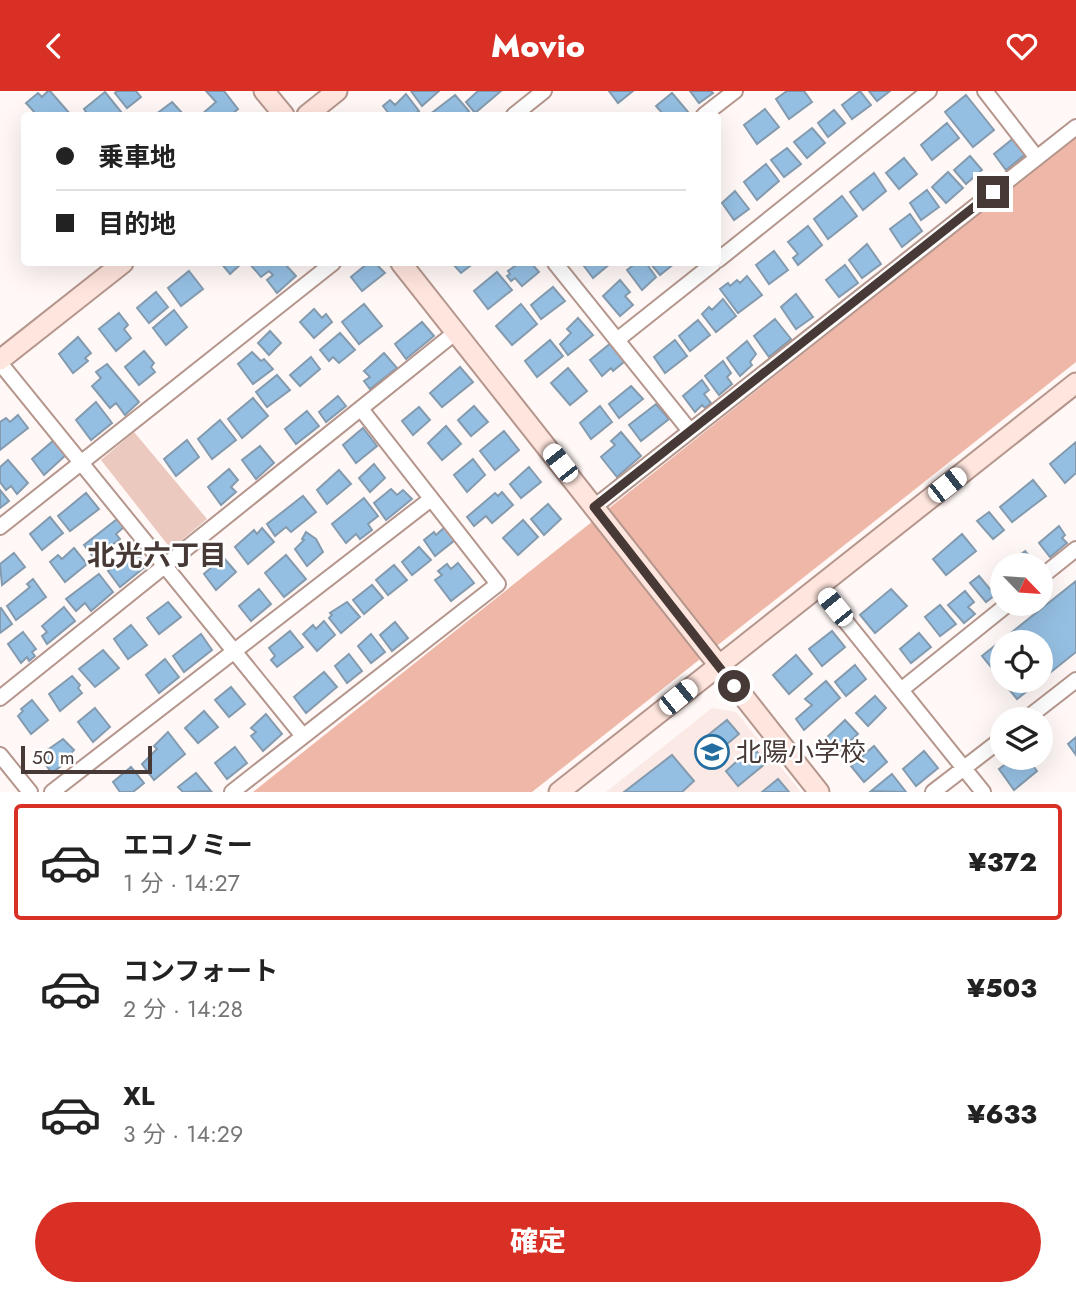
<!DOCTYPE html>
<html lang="ja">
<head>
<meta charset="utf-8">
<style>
  :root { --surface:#fff; --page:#f2f2f2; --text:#222; --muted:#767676; --line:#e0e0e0; --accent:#d93025 }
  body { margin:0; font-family:Jost,"Noto Sans JP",sans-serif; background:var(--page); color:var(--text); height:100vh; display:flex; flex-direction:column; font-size:26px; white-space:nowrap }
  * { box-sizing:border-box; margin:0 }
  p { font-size:23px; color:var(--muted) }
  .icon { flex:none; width:38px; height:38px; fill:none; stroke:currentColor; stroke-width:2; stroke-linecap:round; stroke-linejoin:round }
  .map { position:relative; height:701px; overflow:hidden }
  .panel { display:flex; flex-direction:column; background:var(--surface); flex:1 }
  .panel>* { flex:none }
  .guide { position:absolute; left:21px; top:21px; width:700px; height:154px; border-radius:7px; box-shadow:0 7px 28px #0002; display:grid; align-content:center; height:154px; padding:0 35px; background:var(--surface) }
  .needle { width:46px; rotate:115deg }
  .fabs { position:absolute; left:990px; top:462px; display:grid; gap:14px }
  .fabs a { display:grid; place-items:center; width:63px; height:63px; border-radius:50%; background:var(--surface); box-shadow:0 7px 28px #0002; font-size:35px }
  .scale { position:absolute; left:21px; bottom:18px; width:131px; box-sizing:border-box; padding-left:7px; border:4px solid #473935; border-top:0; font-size:19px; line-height:24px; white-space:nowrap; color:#473935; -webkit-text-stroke:5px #fff; paint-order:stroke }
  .end { position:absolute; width:32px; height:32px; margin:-16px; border:9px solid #473935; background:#fff; box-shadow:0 0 0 4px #fff }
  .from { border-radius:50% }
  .car { position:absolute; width:21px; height:42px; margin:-21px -10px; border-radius:9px; box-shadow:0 0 5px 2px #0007; background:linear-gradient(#fff 24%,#345 0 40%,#fff 0 76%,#345 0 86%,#fff 0) }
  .guide b { display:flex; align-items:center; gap:24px; height:66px; font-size:26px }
  .guide b+b { border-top:2px solid var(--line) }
  .guide i { width:18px; height:18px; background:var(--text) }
  ul { padding:12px 0 0; list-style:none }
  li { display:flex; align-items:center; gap:21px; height:116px; margin:0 14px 10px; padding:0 21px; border:4px solid transparent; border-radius:7px }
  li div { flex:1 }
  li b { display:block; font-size:26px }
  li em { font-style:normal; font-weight:800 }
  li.on { border-color:var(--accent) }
  li>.icon { width:63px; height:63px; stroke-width:1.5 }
  .action { display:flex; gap:14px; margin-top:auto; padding:14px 35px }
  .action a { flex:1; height:80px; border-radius:42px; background:var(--accent); color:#fff; font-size:28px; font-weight:800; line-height:80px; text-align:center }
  header { display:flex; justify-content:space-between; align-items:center; height:91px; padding:0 35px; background:var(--accent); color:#fff; font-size:32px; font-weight:800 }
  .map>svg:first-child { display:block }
</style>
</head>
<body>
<header><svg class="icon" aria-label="back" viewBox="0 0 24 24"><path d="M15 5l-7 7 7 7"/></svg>Movio<svg class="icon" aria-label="heart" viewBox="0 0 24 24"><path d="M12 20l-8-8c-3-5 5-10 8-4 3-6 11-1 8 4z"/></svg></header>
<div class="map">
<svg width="1076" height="701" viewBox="0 0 1076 701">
  <rect width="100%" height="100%" fill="#fff8f6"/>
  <path fill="#fae9e4" d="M712 617 736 621 801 701H606Z"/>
  <path fill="#ecc9bf" d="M134 341 207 428 171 458 101 369Z"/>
  <path fill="#eeb7a7" d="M1076 45V271L532 701H253Z"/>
  <path fill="#95bfe2" stroke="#849baf" stroke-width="2" d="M48 0H50L71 24H37L26 12 38 2 42 6Z
    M117 0H136L141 6 127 17 115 2Z
    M206 0H224L238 18 231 24H201L216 11Z
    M411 0H439L422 15Z
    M478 0H501L475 22 466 11Z
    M609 0H633L618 12Z
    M690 0H711L713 2 699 12Z
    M787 0H804L812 11 789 28 776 8Z
    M860 0 871 14 852 28 842 14Z
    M869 0H890L877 10Z
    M105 1 122 22 119 24H88L84 18Z
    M672 2 689 22 686 24H664L656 15Z
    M406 3 419 20 413 24H390L383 15 390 9 395 14Z
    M455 4 469 20 464 24H429Z
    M966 4 994 39 973 56 945 21Z
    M172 11 184 24H155Z
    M765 18 779 36 757 53 744 34Z
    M834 19 845 32 828 46 818 32Z
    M947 32 959 47 932 69 921 54Z
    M812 37 825 52 807 67 794 51Z
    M1015 46 1027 62 1006 79 994 63Z
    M787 57 801 73 784 86 771 69Z
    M970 65 982 79 966 93 954 79Z
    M904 67 917 83 899 98 886 82Z
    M766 73 779 90 757 109 744 91Z
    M948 81 963 97 946 112 932 96Z
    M874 82 886 100 863 119 850 101Z
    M927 99 939 116 921 129 910 112Z
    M735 100 749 118 734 129 722 112Z
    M842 105 857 125 828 148 814 128Z
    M910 123 922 140 902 156 890 138Z
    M808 135 822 154 798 174 793 167 798 163 788 151Z
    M867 153 881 173 862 187 849 169Z
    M774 160 788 179 769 193 756 174Z
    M221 172H242L230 183Z
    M249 172H284L296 185 277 202 267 189 273 184 269 180 261 186Z
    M368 172H375L385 182 362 200 351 186Z
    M452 172H474L461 182Z
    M519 172H531L539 181 522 195 515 187 511 190 507 185 510 183 508 180Z
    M589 172H611L593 187 584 175Z
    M636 172H646L656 186 642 199 627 179Z
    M650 172H675L660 184Z
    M845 174 858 192 839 206 826 189Z
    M189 180 203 198 181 215 168 197Z
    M497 181 512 199 488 218 474 200Z
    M747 185 762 204 738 222 720 198 728 192 730 195 737 189 740 192Z
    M620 189 630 201 625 205 633 214 620 225 603 205Z
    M553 196 565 210 541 228 531 214Z
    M156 201 168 216 149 232 137 217Z
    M796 203 813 226 796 238 781 216Z
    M723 208 736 225 716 241 702 223 709 216 712 219Z
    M364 213 382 235 359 253 342 231Z
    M521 213 537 233 512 254 496 235Z
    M314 218 322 227 326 223 332 231 314 247 300 231Z
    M174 219 187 236 166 254 153 237Z
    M119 222 128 234 124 238 131 247 116 260 99 238Z
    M578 227 593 244 568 264 560 253 571 242 567 238Z
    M775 228 791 248 769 266 754 245Z
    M698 229 710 244 690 260 679 245Z
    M422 231 434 245 406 268 395 253Z
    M270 240 281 252 269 264 258 252Z
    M340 242 355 259 339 272 333 266 329 270 320 259Z
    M78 246 91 262 85 267 88 270 73 282 59 263Z
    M550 249 563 265 537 286 525 270Z
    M675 249 687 265 665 282 654 266Z
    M747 250 756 263 750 271 752 274 740 285 727 267Z
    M611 252 625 270 613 280 611 277 602 285 590 269Z
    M144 260 154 272 151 276 155 281 139 294 125 276Z
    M252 261 261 270 264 268 273 278 253 293 238 273Z
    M384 262 397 277 370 298 364 290 370 286 364 280Z
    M311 266 320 278 300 295 290 284Z
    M723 270 731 282 727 286 732 293 719 304 705 285Z
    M107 273 139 311 125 324 116 312 110 317 92 295 101 287 96 281Z
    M460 276 473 291 442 316 430 302Z
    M568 277 587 300 570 314 551 292Z
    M277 284 290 299 267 316 256 301Z
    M702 289 709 299 704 303 711 312 705 317 702 314 695 321 683 305Z
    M631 295 643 308 619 327 609 313Z
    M338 305 346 315 326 331 319 321Z
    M253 307 268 325 242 347 228 328Z
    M96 311 112 332 91 349 76 329Z
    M656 313 669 328 641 350 629 334Z
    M474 315 488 331 471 345 458 329Z
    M600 315 612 331 591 348 580 332Z
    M419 316 430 329 413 344 402 330Z
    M307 320 319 335 296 353 285 338Z
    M18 324 28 337 0 359V331L6 327 10 331Z
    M220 329 236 349 212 368 198 348Z
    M446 335 461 353 442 369 428 352Z
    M363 337 377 355 356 372 343 354Z
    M504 340 519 359 495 379 480 360Z
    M621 341 641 365 617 386 601 366 615 354 611 350Z
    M54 349 66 364 44 384 32 368Z
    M187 349 199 366 176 385 164 368Z
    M1076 351V382L1065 392 1050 373Z
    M260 355 274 372 256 388 242 369Z
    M473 368 485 384 467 401 454 384Z
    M8 369 28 392 17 403 11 395 6 399 0 391V376Z
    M374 373 385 387 370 401 359 387Z
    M529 376 541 391 521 407 510 393Z
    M229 378 238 389 231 396 236 401 221 414 208 396Z
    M339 379 351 393 327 413 317 399Z
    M1033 389 1046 405 1012 431 1000 416Z
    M391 398 397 404 403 399 412 408 386 429 374 412Z
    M0 399 9 410 0 417Z
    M502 401 513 414 492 432 486 425 474 435 467 426 495 402 498 405Z
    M86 402 99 418 70 440 58 425Z
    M303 405 316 421 291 441 286 436 275 445 267 433Z
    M364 407 378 425 368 433 372 439 360 448 356 443 346 452 332 433Z
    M548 413 561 428 544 444 531 428Z
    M989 421 1004 439 993 448 977 430Z
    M50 426 63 442 42 459 30 443Z
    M117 428 124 436 116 443 120 448 94 467 84 454Z
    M523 429 538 446 518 464 503 447Z
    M1059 435 1065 444 1062 447 1067 452 1050 466 1039 452Z
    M445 436 455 449 435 465 424 449 434 441 436 444Z
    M262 437 274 451 248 473 235 456 254 439 257 443Z
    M306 441 316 448 323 461 307 475 295 458 304 449 302 448Z
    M962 443 976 460 946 484 933 468Z
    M419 456 431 469 412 484 402 471Z
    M74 457 87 473 65 491 50 471 58 464 62 468Z
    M134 459 146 475 120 496 108 480Z
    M1025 460 1037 474H1007Z
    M14 462 25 476 2 494 0 473Z
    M286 464 306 488 284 506 265 482Z
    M223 466 236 481 216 499 204 483Z
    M458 472 474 492 451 510 435 489 442 484 438 480 447 473 451 478Z
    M394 474 407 489 388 504 376 489Z
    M99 483 113 501 91 520 85 512 76 520 66 508Z
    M979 485 995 504 986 511 970 492Z
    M33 488 46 506 16 529 7 515 30 496 27 493Z
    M1076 490V561L1041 589V551H1003V590H1040L1017 608 982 565Z
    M372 494 383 507 364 523 353 509Z
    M259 498 271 513 251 530 239 515Z
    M891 498 907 515 875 542 860 524Z
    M965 500 974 511 968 516 975 523 964 532 948 514Z
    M168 511 181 526 159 543 147 527Z
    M347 511 360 526 341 542 329 527 332 524 330 522Z
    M940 514 956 533 940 545 925 526Z
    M64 516 75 530 47 553 42 545 47 541 42 535Z
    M1 517 12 533 0 542V518Z
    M324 530 335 544 317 560 303 543 313 534 316 538Z
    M395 531 408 547 392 560 380 544Z
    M131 534 147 554 128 568 114 548Z
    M290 540 303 556 277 576 271 569 275 565 269 557Z
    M832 540 845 556 822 575 809 558Z
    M23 541 36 558 32 561 35 565 29 570 27 566 21 572 8 553Z
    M919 542 931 556 911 572 900 558Z
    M201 543 212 559 184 581 173 565Z
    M371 543 385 561 371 572 358 555Z
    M103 559 119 577 95 596 79 578Z
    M349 563 362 580 347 592 335 575Z
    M796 564 812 583 789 603 773 584Z
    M165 568 179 586 159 602 146 584Z
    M855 574 866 588 846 605 835 591Z
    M324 581 337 596 306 622 294 606Z
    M72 585 80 594 78 597 82 602 60 620 49 603Z
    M826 590 840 607 804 639 796 628 812 614 805 608Z
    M231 596 245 613 229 626 215 609Z
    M875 605 886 617 868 635 856 622Z
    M32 609 48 629 31 643 18 625 23 620 21 618Z
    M95 617 110 636 93 651 78 631Z
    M204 620 218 636 198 652 185 637Z
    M266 623 282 643 263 660 251 645 256 641 251 637Z
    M727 629 739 643 714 664 702 649Z
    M845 629 858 643 834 664 823 650Z
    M168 641 185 663 154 689 142 673 157 658 154 655Z
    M1076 646V664L1068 653Z
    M63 648 74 659 71 662 74 665 52 682 39 665Z
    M874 655 887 671 864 691 851 675Z
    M235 656 247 672 227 688 215 672Z
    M753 656 766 672 738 695 726 680Z
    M924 660 938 677 916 695 903 678Z
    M672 664 694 690 682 701H624Z
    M1014 667H1027L1037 680 1014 699 999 678Z
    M131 676 144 692 133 701H120L113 691Z
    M196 682 211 700 183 701 178 696Z
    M892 683 906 701 871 700Z
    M778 688 789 701H762Z"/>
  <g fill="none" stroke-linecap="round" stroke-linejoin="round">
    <g stroke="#b5968d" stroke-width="18">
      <path id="street" d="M985 0 1037 67
        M514 24 544 0
        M704 24 735 0
        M718 169 929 0
        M555 172 690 340
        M617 249 714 172
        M0 272 303 645
        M594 416 1076 36
        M0 436 333 172
        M1041 486 1076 458
        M818 496 983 701
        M901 599 1008 513
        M0 607 456 241
        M1026 628 1076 589
        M0 664 30 701
        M52 701 431 408
        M232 701 498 493 361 318
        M933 701 1003 647"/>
    </g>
    <g stroke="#b5968d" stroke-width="23">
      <path id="secondary" d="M264 0 284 24
        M307 24 337 0
        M401 172 819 701
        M0 269 123 172
        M559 701 1076 292"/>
    </g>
    <use href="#street" stroke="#fff" stroke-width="14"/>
    <use href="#secondary" stroke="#fee5dd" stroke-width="19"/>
  </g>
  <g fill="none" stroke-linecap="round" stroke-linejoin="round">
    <path stroke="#473935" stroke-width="9" d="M734 595 594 416 993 101"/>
  </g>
  <defs>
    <g id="school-ring" transform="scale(1.75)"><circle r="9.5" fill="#fff" stroke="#246da0" stroke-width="1.5"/><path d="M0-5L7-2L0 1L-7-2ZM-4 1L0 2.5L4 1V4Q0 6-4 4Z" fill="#246da0"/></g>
  </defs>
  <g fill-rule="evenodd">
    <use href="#school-ring" x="712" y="661"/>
  </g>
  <g text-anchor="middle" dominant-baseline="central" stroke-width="5" stroke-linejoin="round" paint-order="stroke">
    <g font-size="26" fill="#473935" stroke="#fff" text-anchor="start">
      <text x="736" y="661">北陽小学校</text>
    </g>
    <g font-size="28" font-weight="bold" fill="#473935" stroke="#fff">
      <text x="157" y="464">北光六丁目</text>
    </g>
  </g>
</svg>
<div class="fabs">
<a><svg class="needle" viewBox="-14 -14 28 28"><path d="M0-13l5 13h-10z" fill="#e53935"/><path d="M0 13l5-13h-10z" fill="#767676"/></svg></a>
<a><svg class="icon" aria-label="locate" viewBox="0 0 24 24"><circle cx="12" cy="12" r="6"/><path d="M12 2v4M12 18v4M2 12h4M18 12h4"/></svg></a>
<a><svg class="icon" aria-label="layers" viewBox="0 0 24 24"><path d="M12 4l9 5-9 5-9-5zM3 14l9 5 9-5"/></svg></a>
</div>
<div class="scale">50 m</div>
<i class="end from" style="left:734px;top:595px"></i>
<i class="end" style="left:993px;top:101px"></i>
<i class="car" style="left:560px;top:372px;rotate:322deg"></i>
<i class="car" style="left:947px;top:394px;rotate:52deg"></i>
<i class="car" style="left:835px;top:516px;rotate:321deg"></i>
<i class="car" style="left:678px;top:606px;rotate:51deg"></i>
<div class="guide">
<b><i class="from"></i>乗車地</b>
<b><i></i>目的地</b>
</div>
</div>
<section class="panel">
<ul>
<li class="on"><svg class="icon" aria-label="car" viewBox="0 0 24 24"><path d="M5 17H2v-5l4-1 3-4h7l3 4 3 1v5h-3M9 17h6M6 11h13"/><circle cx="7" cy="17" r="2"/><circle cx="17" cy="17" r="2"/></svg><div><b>エコノミー</b><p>1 分 · 14:27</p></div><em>¥372</em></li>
<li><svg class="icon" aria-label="car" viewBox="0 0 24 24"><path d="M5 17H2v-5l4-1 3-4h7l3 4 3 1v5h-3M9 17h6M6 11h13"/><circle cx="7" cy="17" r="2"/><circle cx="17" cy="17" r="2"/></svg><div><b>コンフォート</b><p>2 分 · 14:28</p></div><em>¥503</em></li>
<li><svg class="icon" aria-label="car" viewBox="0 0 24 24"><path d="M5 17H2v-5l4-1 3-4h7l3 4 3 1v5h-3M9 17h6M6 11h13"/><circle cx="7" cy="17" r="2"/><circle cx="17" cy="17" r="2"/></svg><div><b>XL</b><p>3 分 · 14:29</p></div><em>¥633</em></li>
</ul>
<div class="action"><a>確定</a></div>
</section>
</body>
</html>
